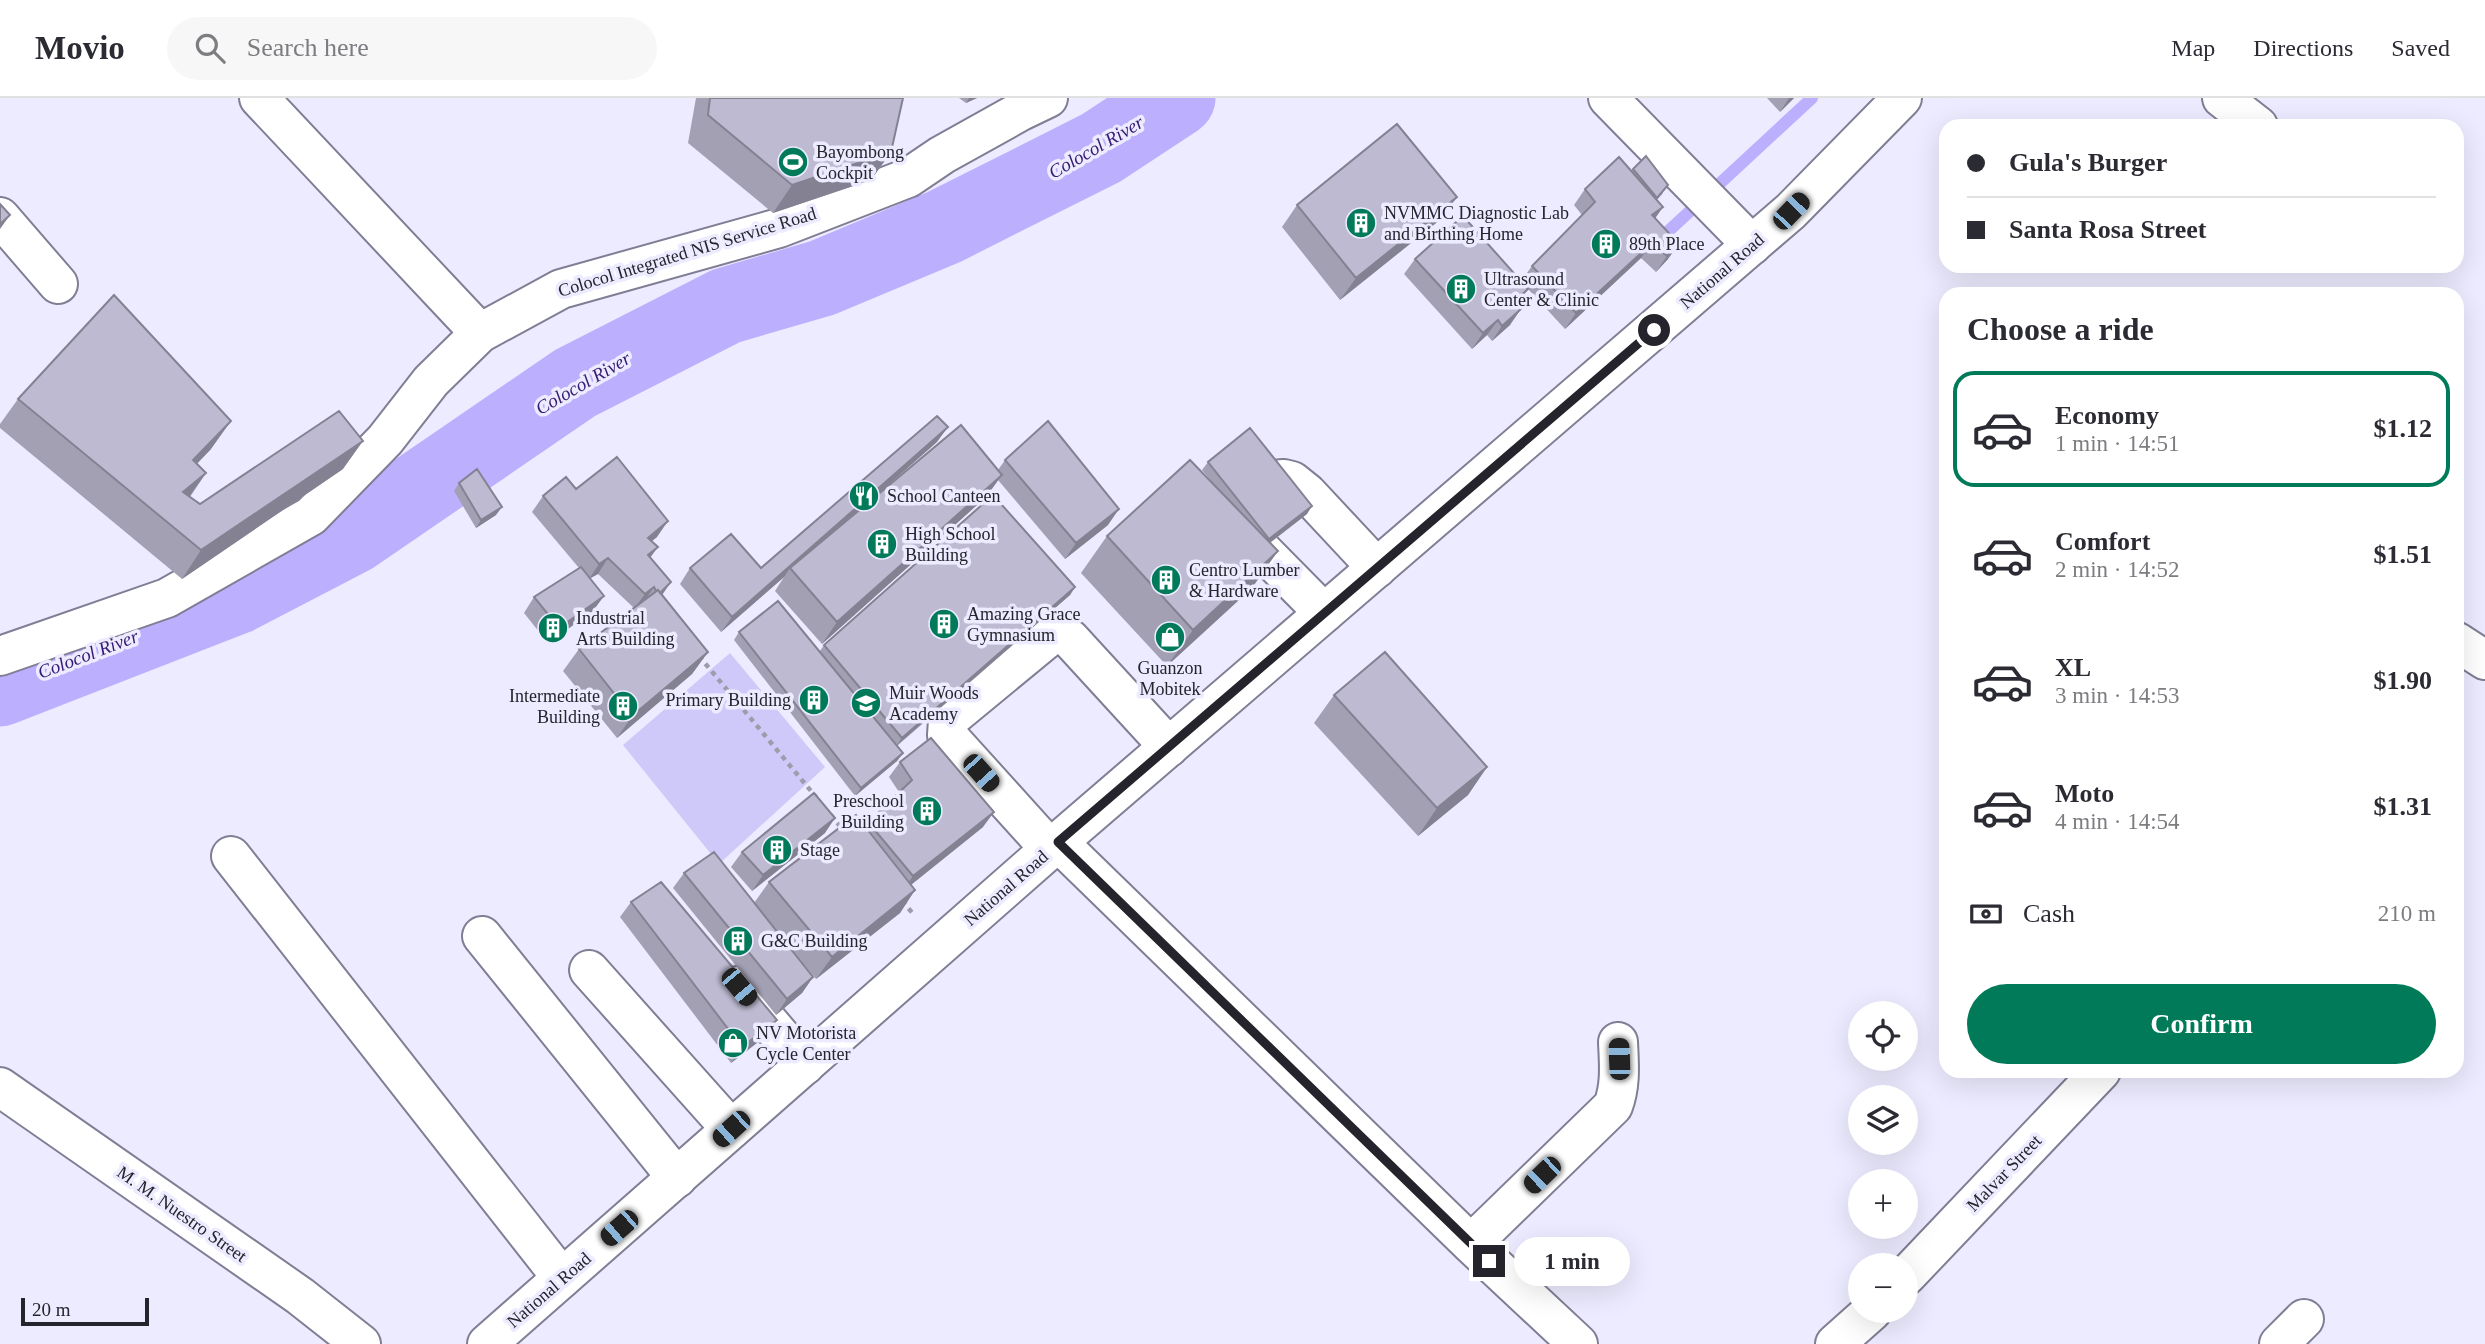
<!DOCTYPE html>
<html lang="en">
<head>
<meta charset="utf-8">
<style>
  :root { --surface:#fff; --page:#f7f7f7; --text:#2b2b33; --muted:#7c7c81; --line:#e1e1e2; --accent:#007a58 }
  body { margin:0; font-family:"Times New Roman",serif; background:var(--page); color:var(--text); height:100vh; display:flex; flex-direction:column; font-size:26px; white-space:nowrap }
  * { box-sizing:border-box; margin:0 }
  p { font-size:23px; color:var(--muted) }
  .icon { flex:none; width:38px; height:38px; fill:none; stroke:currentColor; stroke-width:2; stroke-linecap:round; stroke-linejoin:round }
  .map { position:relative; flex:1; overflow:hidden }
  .panel { position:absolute; left:1939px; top:189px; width:525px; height:791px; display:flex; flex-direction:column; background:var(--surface); border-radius:21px; box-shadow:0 7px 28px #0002 }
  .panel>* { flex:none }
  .banner { position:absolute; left:1939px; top:21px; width:525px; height:154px; border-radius:21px; box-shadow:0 7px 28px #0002; display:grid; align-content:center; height:154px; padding:0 28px; background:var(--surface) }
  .tools { position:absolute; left:1848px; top:903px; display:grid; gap:14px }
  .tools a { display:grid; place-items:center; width:70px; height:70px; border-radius:50%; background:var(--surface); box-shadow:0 7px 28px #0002; font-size:35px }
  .scale { position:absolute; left:21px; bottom:18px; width:128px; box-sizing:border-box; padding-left:7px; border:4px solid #25242c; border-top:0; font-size:19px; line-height:24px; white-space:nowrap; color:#25242c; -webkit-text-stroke:5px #edebff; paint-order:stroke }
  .end { position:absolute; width:32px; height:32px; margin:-16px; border:9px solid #25242c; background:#fff; box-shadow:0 0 0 4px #fff }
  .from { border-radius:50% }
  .bubble { position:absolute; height:49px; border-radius:24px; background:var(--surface); box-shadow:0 7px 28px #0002; font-size:23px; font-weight:600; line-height:49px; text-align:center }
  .car { position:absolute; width:21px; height:42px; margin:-21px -10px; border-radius:9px; box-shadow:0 0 5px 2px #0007; background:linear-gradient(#222 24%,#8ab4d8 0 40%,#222 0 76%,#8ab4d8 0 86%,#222 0) }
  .banner b { display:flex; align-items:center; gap:24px; height:66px; font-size:26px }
  .banner b+b { border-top:2px solid var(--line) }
  .banner i { width:18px; height:18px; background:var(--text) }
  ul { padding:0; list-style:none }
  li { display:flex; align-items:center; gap:21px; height:116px; margin:0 14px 10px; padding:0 14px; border:4px solid transparent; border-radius:21px }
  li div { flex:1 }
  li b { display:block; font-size:26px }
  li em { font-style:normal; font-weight:600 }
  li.selected { border-color:var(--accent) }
  li>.icon { width:63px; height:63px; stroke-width:1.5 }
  h2 { padding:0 28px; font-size:32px; line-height:84px }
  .pay { display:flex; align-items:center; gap:18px; height:77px; padding:0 28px; font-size:26px }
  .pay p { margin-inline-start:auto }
  .primary-button { display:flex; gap:14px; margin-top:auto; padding:14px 28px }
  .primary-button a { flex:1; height:80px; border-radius:42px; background:var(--accent); color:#fff; font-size:28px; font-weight:600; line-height:80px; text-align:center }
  header { display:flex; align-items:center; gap:42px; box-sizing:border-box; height:98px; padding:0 35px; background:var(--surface); border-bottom:2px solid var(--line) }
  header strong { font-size:33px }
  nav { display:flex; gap:38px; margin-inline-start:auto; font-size:24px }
  .search { width:490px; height:63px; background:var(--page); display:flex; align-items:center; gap:18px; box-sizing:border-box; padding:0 24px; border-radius:38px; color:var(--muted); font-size:26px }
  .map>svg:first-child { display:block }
</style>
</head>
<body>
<header>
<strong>Movio</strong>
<div class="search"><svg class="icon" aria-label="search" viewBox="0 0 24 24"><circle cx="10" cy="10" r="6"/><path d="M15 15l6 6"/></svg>Search here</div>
<nav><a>Map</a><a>Directions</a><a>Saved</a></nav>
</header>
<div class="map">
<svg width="2485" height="1246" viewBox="0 0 2485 1246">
  <rect width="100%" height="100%" fill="#edebff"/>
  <path fill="#cfc9fa" d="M730 555 825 669 719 766 623 647Z"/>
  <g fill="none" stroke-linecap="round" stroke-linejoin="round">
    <path stroke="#bbaffe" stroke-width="12" d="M1661 140 1812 0"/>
    <path stroke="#bbaffe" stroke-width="77" d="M0 590 236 498 353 437 575 285 726 208 822 180 944 129 1101 50 1177 0"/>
    <g stroke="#807e94" stroke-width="42">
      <path id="minor" d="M259 0 480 235
        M1608 0 1752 147
        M2222 0 2258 28
        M0 119 58 186
        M1324 515 1249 439 1240 425 1241 415 1245 403 1260 388 1273 382 1284 381 1292 383 1307 395 1377 470
        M2457 544 2485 562
        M0 558 167 500 311 418 385 342 431 283 480 235 561 191 779 130 908 80 942 57 1021 13 1048 0
        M1058 744 1471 1146 1578 1246
        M1050 751 947 637 948 622 1056 533 1070 541 1169 649
        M231 758 562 1180
        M482 838 677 1080
        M589 872 731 1031
        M738 888 805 967
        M0 989 300 1198 361 1246
        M1471 1146 1613 1008C1621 987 1619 966 1618 944
        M1906 1178 2101 973
        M1835 1246 1872 1213
        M2279 1246 2304 1221"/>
    </g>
    <g stroke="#807e94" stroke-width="42">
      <path id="major" d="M487 1246 1050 751 1791 113 1902 0"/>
    </g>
    <path stroke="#9e9cab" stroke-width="4.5" stroke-dasharray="5 5" stroke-linecap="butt" d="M699 558 816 699
      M831 717 843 732
      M902 803 915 818"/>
    <use href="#minor" stroke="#fff" stroke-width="38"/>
    <use href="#major" stroke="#fff" stroke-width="38"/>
  </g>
  <path fill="#a3a0b4" d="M696 0H903L891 54 871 82 773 115 688 45Z
    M959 0H977L966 5Z
    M1767 0H1794L1780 14Z
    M1646 58 1663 95 1657 102 1655 121 1668 161 1656 174 1641 160 1565 231 1528 191 1517 207 1510 227 1492 243 1487 237 1472 251 1404 176 1415 161 1521 183 1532 168 1582 117 1574 107 1585 91 1631 73Z
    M1297 107 1441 121 1340 202 1282 129Z
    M18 301 211 351 197 366 206 375 190 399 200 406 343 371 182 481 0 330V326Z
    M937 344 871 402 998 372 1005 362 1108 427 1065 461 998 382 986 399 822 546 775 493 784 479 721 534 680 486 690 470H761Z
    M1208 364 1307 416 1270 445 1252 490 1167 568 1081 475 1107 438 1215 388 1202 372Z
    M459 385 496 417 476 430 454 393Z
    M576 391 657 439 652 443 650 460 662 498 708 554 692 576 617 640 563 573 579 551 634 510 598 476 590 480 593 513 548 545 524 515 534 499 579 470 532 414 543 398Z
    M1075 489 1070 497 897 648 903 655 897 663 855 698 734 542 739 534 820 553 824 547Z
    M1334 597 1487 669 1468 697 1418 738 1314 625Z
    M900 664 983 729 911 787 915 792 900 815 816 881 782 841 813 879 802 895 776 917 673 790 684 775 754 805 769 784 865 729 868 724 899 694 889 679Z
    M825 735 752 793 731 769 742 754Z
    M631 804 766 938 731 965 620 819Z"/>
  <path fill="#848292" d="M969 0H977L966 5Z
    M1789 0H1794L1780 14Z
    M891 54 871 82 773 115 792 87Z
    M1457 99 1441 121 1340 202 1356 180Z
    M1663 109 1652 125V117Z
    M10 117 0 131V126Z
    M1652 145 1641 160 1565 231 1576 215Z
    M1679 146 1668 161 1656 174 1667 158Z
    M1528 191 1518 206 1503 220 1514 204Z
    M1521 211 1510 227 1492 243 1502 228Z
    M1498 222 1487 237 1472 251 1483 235Z
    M231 323 211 351 173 390 193 362Z
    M948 329 937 344 792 472 790 470 784 479 721 534 732 519Z
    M363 343 343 371 182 481 201 452Z
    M206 375 186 403 163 422 183 394Z
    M1002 377 986 399 822 546 837 524Z
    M1312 408 1307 416 1264 449 1269 441Z
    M502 409 496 417 476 430 481 422Z
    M1119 411 1108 427 1065 461 1076 445Z
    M668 423 657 439 637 455 648 440Z
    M658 449 647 464 648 457Z
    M1278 453 1252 490 1167 568 1193 532Z
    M608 460 598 476 589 481 599 466Z
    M671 484 660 500 658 496Z
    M654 489 643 505 634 511 645 496Z
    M1075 489 1070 497 896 648 902 640Z
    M604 498 593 513 548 545 559 530Z
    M708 554 692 576 617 640 632 618Z
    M903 655 897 663 855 698 861 690Z
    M1487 669 1468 697 1418 738 1437 710Z
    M994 714 983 729 902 794 913 778Z
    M835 720 825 735 752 793 763 777Z
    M915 792 900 815 816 881 832 859Z
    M813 879 802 895 776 917 787 901Z
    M777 922 766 938 731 965 742 949Z"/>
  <path fill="#bdbad1" stroke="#848292" stroke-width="2" d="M710 0H903L891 54 792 87 708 17Z
    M1397 26 1457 99 1356 180 1297 107Z
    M1646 58 1668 87 1657 100 1633 71Z
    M1619 59 1663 109 1652 117 1679 146 1667 158 1652 145 1576 215 1532 168 1595 104 1585 91Z
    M0 106 10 117 0 126Z
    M1463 118 1528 191 1514 204 1521 211 1502 228 1498 222 1483 235 1415 161Z
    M114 197 231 323 193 362 206 375 183 394 200 406 339 313 363 343 201 452 18 301Z
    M937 318 948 329 732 519 690 470 731 436 761 470Z
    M1048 323 1119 411 1076 445 1005 362Z
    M961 327 1002 377 837 524 790 470Z
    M1250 330 1312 408 1269 441 1208 364Z
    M617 359 668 423 648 440 658 449 648 457 671 484 660 495 658 492 656 493 654 489 645 496 608 460 599 466 543 398 566 379 576 391Z
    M1190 362 1278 453 1193 532 1107 438Z
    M477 371 502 409 481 422 459 385Z
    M993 397 1075 489 902 640 824 547Z
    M581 469 604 498 559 530 534 499Z
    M658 492 708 554 632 618 579 551Z
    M778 503 903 655 861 690 739 534Z
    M1385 554 1487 669 1437 710 1334 597Z
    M931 640 994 714 913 778 868 724 912 682 900 664Z
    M814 695 835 720 763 777 742 754Z
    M856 717 915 792 832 859 769 784Z
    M714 754 813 879 787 901 684 775Z
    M661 784 777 922 742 949 631 804Z"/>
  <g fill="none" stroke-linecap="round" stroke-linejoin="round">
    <path stroke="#25242c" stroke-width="9" d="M1489 1163 1058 744 1654 232"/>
  </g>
  <defs>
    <g id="stadium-disc" transform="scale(1.575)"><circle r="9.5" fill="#007a58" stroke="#edebff"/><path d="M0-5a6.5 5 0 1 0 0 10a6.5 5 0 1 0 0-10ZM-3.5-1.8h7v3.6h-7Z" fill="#fff"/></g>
    <g id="building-disc" transform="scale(1.575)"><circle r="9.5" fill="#007a58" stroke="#edebff"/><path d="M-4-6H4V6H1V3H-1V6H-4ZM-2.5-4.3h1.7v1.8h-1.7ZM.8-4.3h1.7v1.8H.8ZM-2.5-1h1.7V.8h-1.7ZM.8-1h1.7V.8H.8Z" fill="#fff"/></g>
    <g id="restaurant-disc" transform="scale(1.575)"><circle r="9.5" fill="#007a58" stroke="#edebff"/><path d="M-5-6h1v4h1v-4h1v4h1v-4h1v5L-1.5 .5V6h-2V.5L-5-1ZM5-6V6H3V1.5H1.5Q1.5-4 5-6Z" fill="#fff"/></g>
    <g id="shop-disc" transform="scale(1.575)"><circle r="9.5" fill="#007a58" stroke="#edebff"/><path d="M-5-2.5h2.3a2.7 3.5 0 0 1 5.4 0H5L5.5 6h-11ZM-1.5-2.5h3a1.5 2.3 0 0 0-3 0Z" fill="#fff"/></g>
    <g id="school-disc" transform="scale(1.575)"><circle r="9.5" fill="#007a58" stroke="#edebff"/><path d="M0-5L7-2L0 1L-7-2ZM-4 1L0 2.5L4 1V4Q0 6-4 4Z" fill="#fff"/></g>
  </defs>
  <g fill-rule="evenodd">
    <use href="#stadium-disc" x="793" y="64"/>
    <use href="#building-disc" x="1361" y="125"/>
    <use href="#building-disc" x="1606" y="146"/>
    <use href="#building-disc" x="1461" y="191"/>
    <use href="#restaurant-disc" x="864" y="398"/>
    <use href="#building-disc" x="882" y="446"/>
    <use href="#building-disc" x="1166" y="482"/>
    <use href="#building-disc" x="944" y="526"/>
    <use href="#building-disc" x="553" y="530"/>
    <use href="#shop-disc" x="1170" y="539"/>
    <use href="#building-disc" x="814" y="602"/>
    <use href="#school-disc" x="866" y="605"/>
    <use href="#building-disc" x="623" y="608"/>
    <use href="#building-disc" x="927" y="713"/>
    <use href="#building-disc" x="777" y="752"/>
    <use href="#building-disc" x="738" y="843"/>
    <use href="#shop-disc" x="733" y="945"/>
  </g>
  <g text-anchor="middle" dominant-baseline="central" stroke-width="7" stroke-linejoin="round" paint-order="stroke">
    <g font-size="18" fill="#25242c" stroke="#edebff" text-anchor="start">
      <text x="816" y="54">Bayombong<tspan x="816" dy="21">Cockpit</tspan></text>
      <text x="1384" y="115">NVMMC Diagnostic Lab<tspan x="1384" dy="21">and Birthing Home</tspan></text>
      <text x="1629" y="146">89th Place</text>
      <text x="1484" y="181">Ultrasound<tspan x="1484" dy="21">Center &amp; Clinic</tspan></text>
      <text x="887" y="398">School Canteen</text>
      <text x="905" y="436">High School<tspan x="905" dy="21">Building</tspan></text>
      <text x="1189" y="472">Centro Lumber<tspan x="1189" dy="21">&amp; Hardware</tspan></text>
      <text x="967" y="516">Amazing Grace<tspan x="967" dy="21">Gymnasium</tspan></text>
      <text x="576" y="520">Industrial<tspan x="576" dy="21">Arts Building</tspan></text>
      <text x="1170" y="570" text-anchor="middle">Guanzon<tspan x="1170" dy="21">Mobitek</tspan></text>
      <text x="889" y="595">Muir Woods<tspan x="889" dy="21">Academy</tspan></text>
      <text x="600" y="598" text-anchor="end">Intermediate<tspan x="600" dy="21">Building</tspan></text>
      <text x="791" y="602" text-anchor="end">Primary Building</text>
      <text x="904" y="703" text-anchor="end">Preschool<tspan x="904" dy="21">Building</tspan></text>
      <text x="800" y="752">Stage</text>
      <text x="761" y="843">G&amp;C Building</text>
      <text x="756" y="935">NV Motorista<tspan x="756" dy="21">Cycle Center</tspan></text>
    </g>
    <g font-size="18" fill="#25242c" stroke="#edebff">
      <text transform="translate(687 154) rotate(-17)">Colocol Integrated NIS Service Road</text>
      <text transform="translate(1722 173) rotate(-41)">National Road</text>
      <text transform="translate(1006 790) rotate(-41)">National Road</text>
      <text transform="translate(2004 1075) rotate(-46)">Malvar Street</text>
      <text transform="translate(182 1116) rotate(35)">M. M. Nuestro Street</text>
      <text transform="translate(549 1192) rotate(-41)">National Road</text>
    </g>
    <g font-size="19" font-style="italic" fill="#361a73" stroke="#edebff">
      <text transform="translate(1096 49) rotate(-30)">Colocol River</text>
      <text transform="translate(583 285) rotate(-30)">Colocol River</text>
      <text transform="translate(88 556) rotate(-21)">Colocol River</text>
    </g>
  </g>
</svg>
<div class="tools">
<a><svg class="icon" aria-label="locate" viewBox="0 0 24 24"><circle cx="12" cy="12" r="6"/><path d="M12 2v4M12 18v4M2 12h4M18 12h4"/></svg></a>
<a><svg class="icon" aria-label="layers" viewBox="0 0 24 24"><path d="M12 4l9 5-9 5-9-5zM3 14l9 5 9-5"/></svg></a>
<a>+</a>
<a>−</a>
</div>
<div class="scale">20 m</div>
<i class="end from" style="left:1654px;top:232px"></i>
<i class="end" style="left:1489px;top:1163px"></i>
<div class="bubble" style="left:1514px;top:1139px;width:116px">1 min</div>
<i class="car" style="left:1791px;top:113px;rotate:44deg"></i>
<i class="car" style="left:981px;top:675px;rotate:138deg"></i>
<i class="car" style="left:739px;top:889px;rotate:140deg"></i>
<i class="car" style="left:1619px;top:961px;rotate:358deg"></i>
<i class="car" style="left:731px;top:1031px;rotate:228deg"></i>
<i class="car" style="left:1542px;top:1077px;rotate:226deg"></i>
<i class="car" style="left:619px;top:1130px;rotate:229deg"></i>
<div class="banner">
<b><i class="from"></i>Gula's Burger</b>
<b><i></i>Santa Rosa Street</b>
</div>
<section class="panel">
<h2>Choose a ride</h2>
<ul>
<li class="selected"><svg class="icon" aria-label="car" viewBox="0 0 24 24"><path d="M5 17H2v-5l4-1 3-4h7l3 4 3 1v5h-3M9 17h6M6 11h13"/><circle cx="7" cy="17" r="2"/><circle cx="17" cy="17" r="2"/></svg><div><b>Economy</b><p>1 min · 14:51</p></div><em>$1.12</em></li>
<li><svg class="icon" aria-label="car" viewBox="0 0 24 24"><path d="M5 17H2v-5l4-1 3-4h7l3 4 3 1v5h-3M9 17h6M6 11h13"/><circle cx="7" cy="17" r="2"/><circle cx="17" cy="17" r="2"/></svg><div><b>Comfort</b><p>2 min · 14:52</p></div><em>$1.51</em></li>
<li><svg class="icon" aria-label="car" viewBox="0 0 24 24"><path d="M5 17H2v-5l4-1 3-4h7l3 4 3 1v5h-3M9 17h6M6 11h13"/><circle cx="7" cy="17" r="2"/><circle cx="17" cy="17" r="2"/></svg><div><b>XL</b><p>3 min · 14:53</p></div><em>$1.90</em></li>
<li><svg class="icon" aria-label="car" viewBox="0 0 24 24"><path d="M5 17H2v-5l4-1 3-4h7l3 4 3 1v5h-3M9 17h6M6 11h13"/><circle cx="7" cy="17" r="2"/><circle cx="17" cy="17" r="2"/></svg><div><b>Moto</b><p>4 min · 14:54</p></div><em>$1.31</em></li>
</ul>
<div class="pay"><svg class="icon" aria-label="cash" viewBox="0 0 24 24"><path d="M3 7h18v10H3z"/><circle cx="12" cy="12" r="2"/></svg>Cash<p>210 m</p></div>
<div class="primary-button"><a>Confirm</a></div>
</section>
</div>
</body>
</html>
